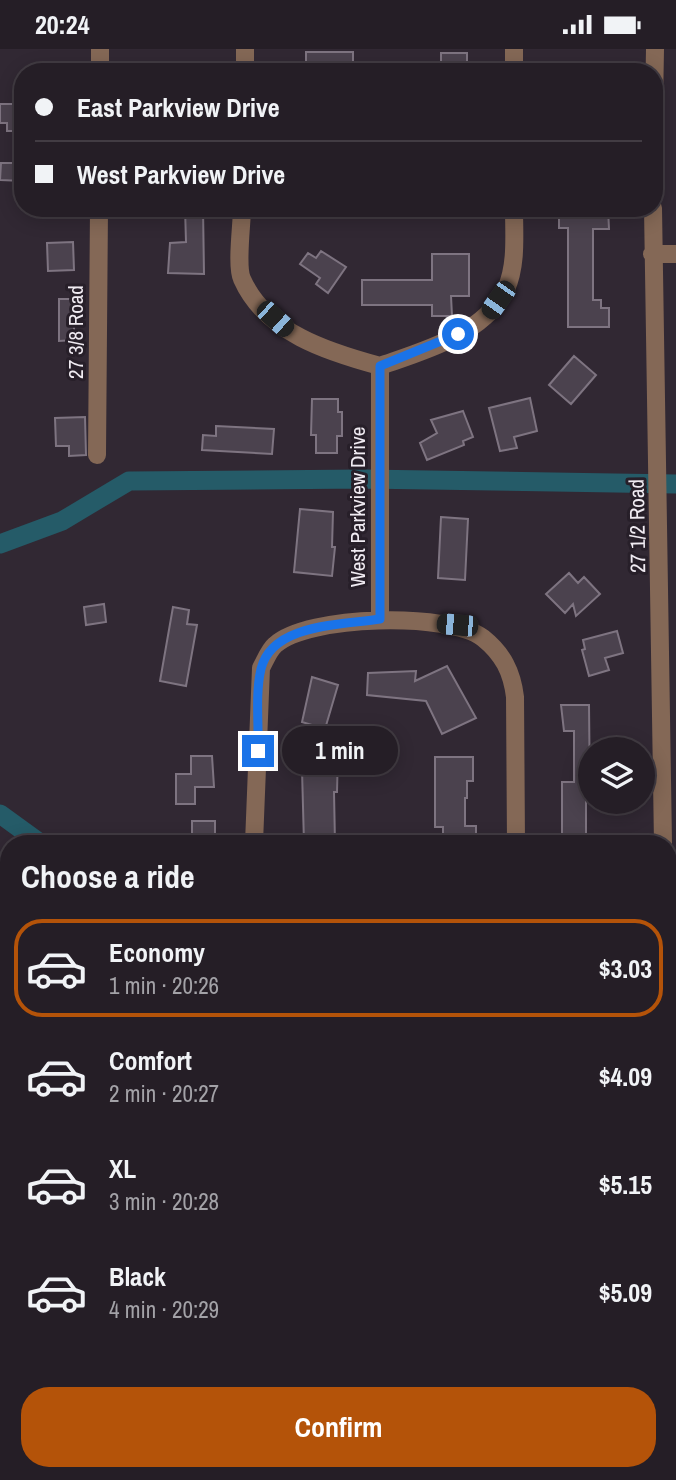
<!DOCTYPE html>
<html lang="en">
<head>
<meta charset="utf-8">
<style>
  :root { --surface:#251e26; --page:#2d272e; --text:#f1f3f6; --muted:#a3a2a7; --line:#423c43; --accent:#b45309 }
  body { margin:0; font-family:"Archivo Narrow",sans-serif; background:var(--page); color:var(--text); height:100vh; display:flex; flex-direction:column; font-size:26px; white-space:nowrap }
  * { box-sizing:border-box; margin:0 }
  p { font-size:23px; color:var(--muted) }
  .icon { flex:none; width:38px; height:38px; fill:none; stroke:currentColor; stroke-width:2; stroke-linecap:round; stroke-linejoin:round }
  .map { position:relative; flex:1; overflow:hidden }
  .sheet { position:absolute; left:0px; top:786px; width:677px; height:646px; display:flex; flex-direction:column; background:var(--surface); border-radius:28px 28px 0 0; box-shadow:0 4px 18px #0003,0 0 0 2px var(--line) }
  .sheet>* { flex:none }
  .banner { position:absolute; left:14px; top:14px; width:649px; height:154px; border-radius:28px; box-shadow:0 4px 18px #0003,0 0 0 2px var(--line); display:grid; align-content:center; height:154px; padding:0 21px; background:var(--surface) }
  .buttons { position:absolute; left:578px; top:688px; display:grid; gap:14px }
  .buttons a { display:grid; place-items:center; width:77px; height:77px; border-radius:50%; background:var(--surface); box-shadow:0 4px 18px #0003,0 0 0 2px var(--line); font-size:35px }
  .end { position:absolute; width:32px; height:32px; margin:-16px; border:9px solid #1a73e8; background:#fff; box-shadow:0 0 0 4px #fff }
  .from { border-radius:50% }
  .bubble { position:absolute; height:49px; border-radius:24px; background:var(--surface); box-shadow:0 4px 18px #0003,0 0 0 2px var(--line); font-size:23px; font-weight:800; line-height:49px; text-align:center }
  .car { position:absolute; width:21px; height:42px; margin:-21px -10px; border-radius:9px; box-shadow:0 0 5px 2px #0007; background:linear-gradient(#222 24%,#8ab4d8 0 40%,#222 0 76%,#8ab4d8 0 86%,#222 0) }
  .banner b { display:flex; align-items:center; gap:24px; height:66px; font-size:26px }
  .banner b+b { border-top:2px solid var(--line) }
  .banner i { width:18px; height:18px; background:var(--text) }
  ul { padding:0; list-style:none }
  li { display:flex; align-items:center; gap:21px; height:98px; margin:0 14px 10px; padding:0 7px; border:4px solid transparent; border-radius:28px }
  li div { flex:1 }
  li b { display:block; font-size:26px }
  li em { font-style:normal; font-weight:800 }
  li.on { border-color:var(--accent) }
  li>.icon { width:63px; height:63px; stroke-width:1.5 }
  h2 { padding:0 21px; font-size:32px; line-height:84px }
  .button { display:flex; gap:14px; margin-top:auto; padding:14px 21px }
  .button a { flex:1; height:80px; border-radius:28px; background:var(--accent); color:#fff; font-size:28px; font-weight:800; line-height:80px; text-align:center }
  .status { display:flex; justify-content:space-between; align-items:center; height:49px; padding:0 35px; background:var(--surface); direction:ltr }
  .status svg { height:19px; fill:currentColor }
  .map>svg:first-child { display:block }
</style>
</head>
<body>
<div class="status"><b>20:24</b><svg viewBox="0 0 49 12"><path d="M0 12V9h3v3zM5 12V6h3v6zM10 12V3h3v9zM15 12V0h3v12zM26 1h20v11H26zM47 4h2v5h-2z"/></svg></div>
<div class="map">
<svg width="676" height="1431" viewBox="0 0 676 1431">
  <rect width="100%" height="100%" fill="#312833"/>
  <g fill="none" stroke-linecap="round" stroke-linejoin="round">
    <path stroke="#255b68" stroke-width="19" d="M0 495 62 472 129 432 364 430 676 435
      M0 765 40 794
      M459 1423 462 1431"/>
  </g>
  <path fill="#4b424e" stroke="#7e7481" stroke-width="2" d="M306 3H353V23H306Z
    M441 4H467V23H441Z
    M0 55H23V82H7V74H0Z
    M1 114H23V132L0 131Z
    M185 159H203L204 225 168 224 170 194 186 193Z
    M559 159H608L609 180H593V251H601V259H609V278H568V179H559Z
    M73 193 74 221 48 222 47 194Z
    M321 202 346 218 328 244 316 235 320 229 300 215 308 204 316 209Z
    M432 205H469V247H451L452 267H432V256H362V231H432Z
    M59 250H80V277H74V291L59 292Z
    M574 307 596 326 571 355 549 336Z
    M530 349 537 382 514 388 517 399 500 402 489 359Z
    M312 350H338V363H342V387H337V404H316V386H311Z
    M463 362 473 388 463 392 464 396 427 411 420 394 437 384 431 371Z
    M85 368 86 406 69 407V397H56L55 369Z
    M216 377 274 380 272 405 202 401 203 386 216 387Z
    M300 460 333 463 332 498H335L332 527 294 523Z
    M441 468 468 470 465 531 438 529Z
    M569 524 578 534 584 528 600 545 576 567 573 555 565 564 546 545Z
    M104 555 106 573 86 576 84 558Z
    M173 558 189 561 187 575 197 576 186 637 160 632Z
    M617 582 623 604 605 609 609 621 589 627 582 601 585 600 583 591Z
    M447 617 476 669 442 685 426 652 367 646 368 624 416 622 415 632Z
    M312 628 338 636 325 680 302 673Z
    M561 656H589L590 752H586V794H562V733H574V682H564Z
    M313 700 338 702 337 743H334L335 794H304L302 721H312Z
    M191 707H212L214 738H195V755H176V725H191Z
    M435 708H473V732H467V749H465V777H476V794H447V790H443V778H435Z
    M192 772H215V794H192Z"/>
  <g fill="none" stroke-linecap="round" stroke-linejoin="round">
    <path stroke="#846856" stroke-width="18" d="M514 0V23
      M100 23V0
      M245 23V0
      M654 56 655 0
      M242 159C242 175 236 217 242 230 266 284 328 303 380 317
      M653 159 663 794
      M652 205H676
      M380 317V570
      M380 317C423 302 485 285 506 240 517 216 514 185 514 159
      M97 406 99 159
      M254 794 261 619C265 612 269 601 275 596 307 566 449 563 483 589 503 605 512 623 515 648L516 794
      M667 1423V1431
      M381 1431 382 1423"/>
  </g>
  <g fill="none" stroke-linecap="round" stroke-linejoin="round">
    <path stroke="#1a73e8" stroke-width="9" d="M258 702C259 677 255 645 261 620 272 574 343 576 380 570V317L458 285"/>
  </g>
  <g text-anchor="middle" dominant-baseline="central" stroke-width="6" stroke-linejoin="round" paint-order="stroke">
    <g font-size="21" fill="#f0ebf2" stroke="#271f29">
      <text transform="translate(75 283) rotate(-90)">27 3/8 Road</text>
      <text transform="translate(357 458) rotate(-90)">West Parkview Drive</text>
      <text transform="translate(637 477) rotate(-91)">27 1/2 Road</text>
    </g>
  </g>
</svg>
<div class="buttons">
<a><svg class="icon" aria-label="layers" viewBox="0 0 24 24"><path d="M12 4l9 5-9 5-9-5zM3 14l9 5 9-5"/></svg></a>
</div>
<i class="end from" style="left:458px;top:285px"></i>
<i class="end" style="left:258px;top:702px"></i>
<div class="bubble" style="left:282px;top:677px;width:116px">1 min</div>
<i class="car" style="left:498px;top:251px;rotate:215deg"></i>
<i class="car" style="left:275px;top:270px;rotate:132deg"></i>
<i class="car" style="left:457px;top:576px;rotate:275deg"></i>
<div class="banner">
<b><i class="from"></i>East Parkview Drive</b>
<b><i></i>West Parkview Drive</b>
</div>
<section class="sheet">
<h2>Choose a ride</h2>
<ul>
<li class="on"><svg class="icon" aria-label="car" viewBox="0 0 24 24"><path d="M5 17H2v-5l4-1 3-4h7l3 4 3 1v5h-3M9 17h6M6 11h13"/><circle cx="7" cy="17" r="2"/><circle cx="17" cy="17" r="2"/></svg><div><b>Economy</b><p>1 min · 20:26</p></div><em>$3.03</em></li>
<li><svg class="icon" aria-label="car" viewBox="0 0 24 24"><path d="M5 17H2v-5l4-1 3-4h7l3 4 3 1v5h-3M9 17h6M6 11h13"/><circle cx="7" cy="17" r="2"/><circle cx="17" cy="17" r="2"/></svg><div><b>Comfort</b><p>2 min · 20:27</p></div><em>$4.09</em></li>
<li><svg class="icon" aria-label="car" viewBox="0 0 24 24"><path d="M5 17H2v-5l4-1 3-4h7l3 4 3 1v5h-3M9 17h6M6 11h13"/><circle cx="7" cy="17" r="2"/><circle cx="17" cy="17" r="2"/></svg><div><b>XL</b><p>3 min · 20:28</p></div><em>$5.15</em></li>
<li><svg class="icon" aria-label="car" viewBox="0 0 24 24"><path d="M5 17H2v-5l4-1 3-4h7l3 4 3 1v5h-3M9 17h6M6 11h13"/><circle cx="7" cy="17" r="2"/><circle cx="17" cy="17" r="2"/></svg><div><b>Black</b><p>4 min · 20:29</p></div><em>$5.09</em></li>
</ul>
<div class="button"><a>Confirm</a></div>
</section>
</div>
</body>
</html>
